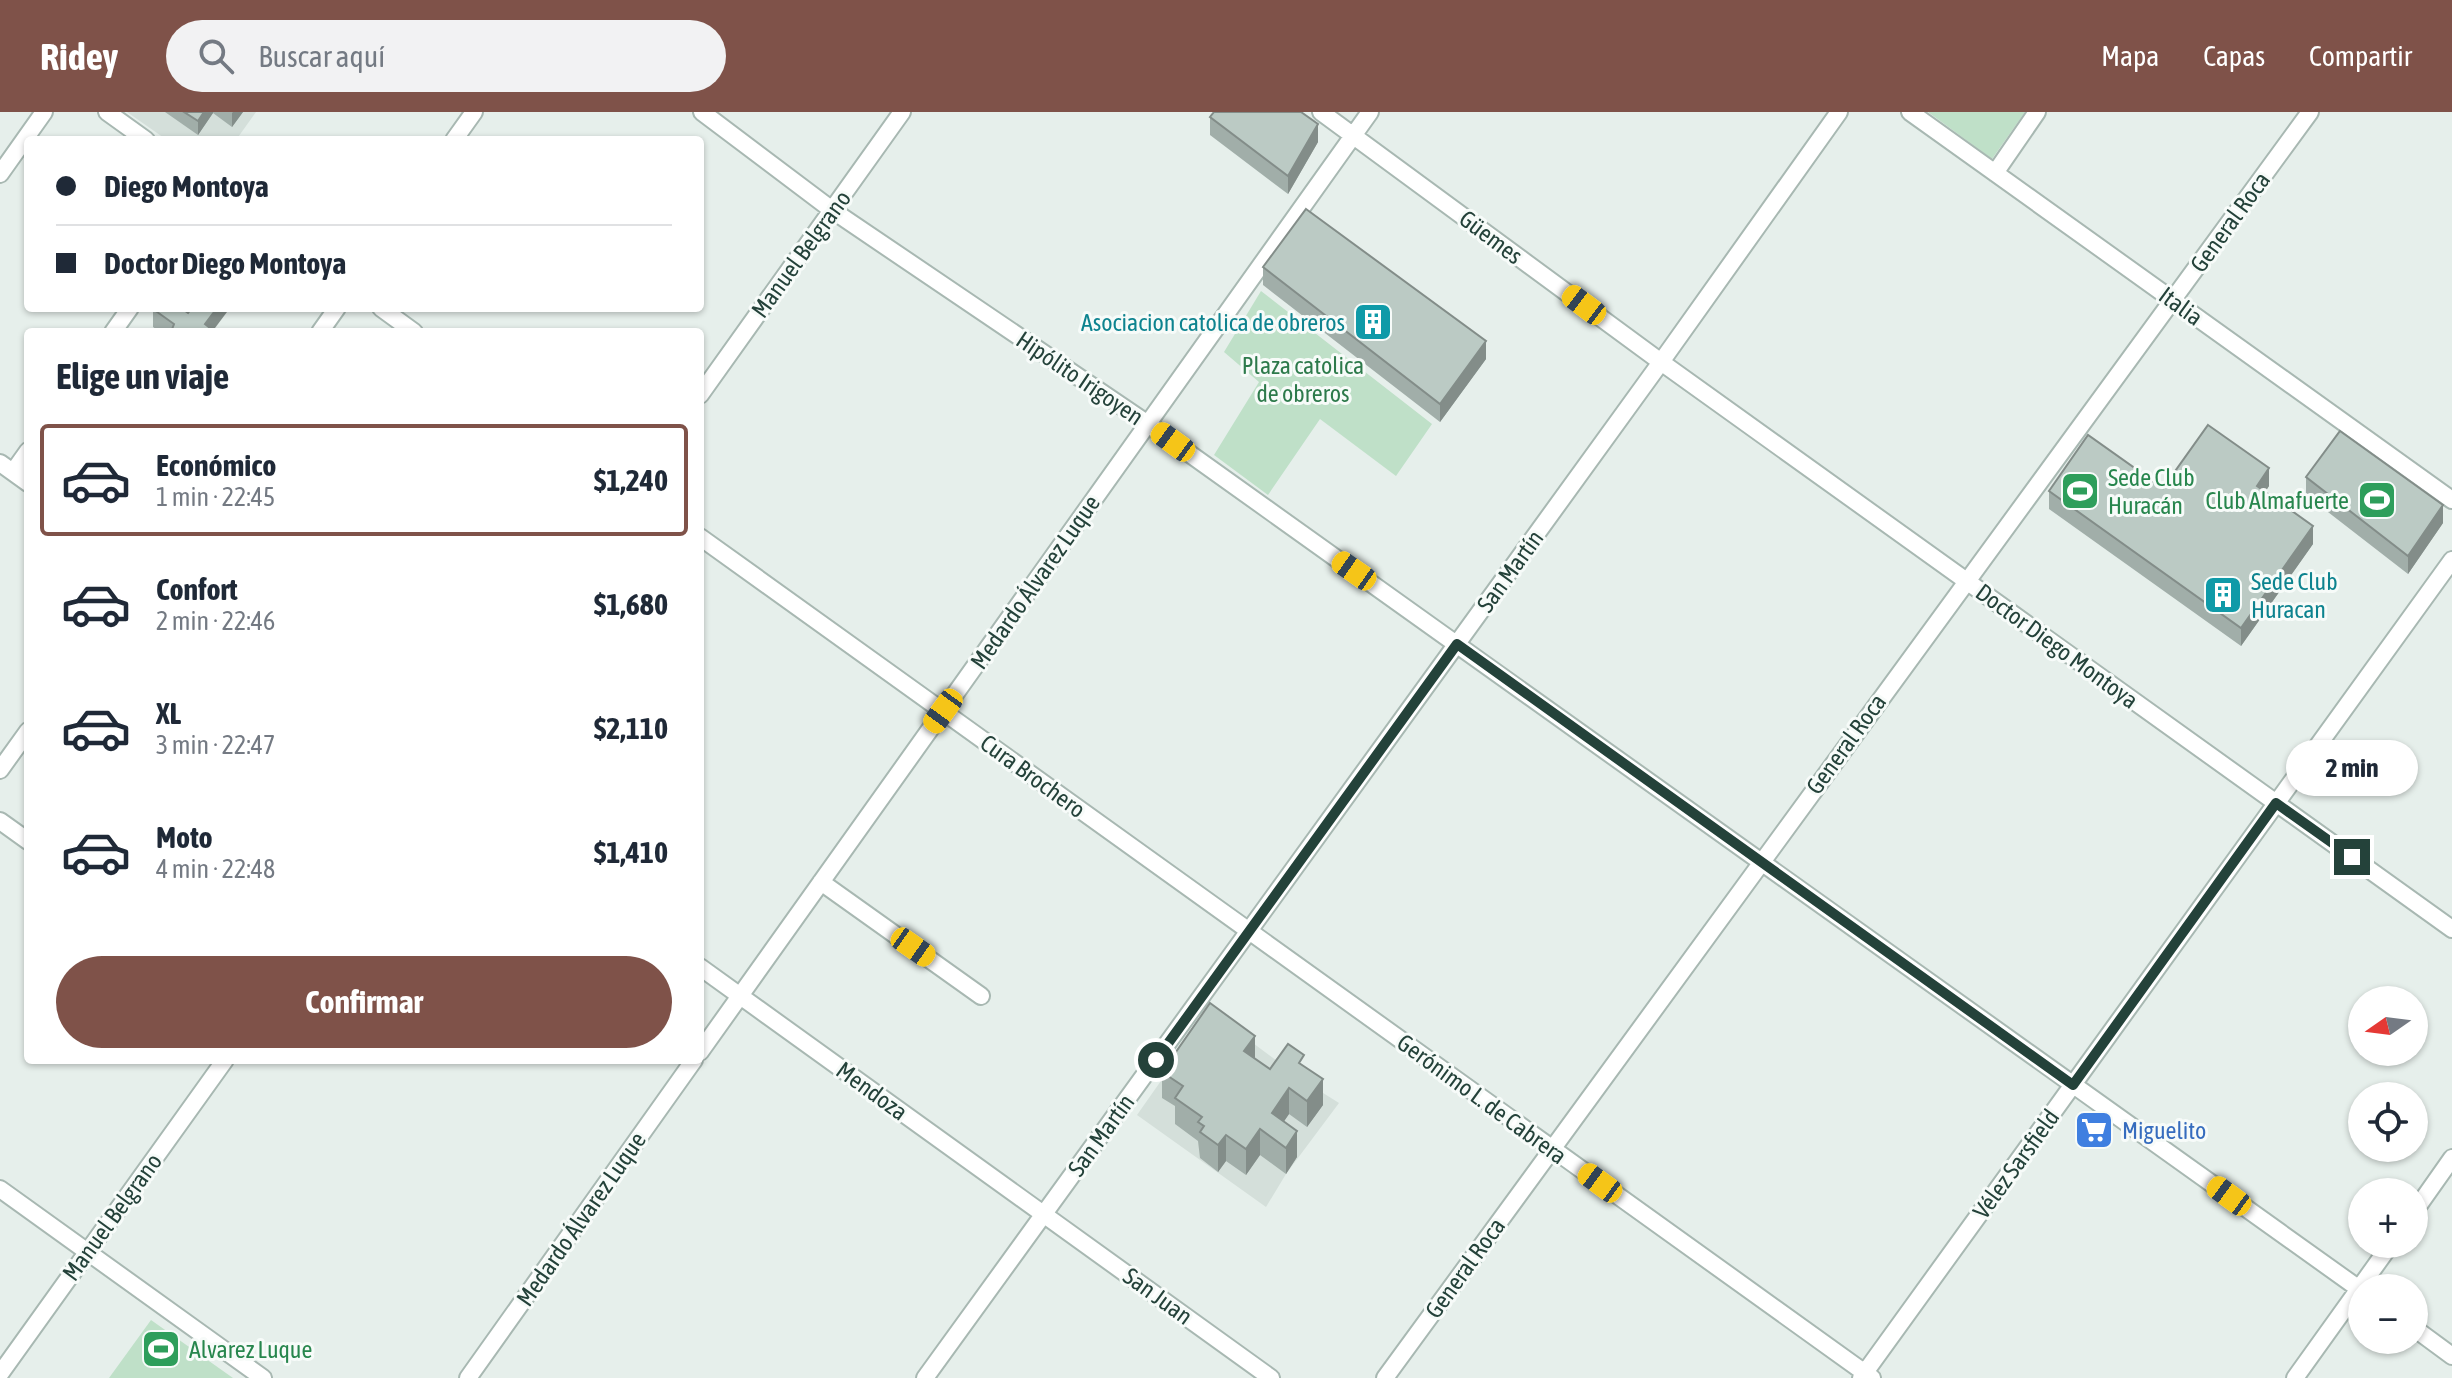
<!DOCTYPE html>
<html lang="es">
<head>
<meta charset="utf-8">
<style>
  :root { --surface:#fff; --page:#f2f2f3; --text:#1f2937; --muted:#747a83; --line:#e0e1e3; --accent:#7f5249 }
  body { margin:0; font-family:"Asap Condensed",sans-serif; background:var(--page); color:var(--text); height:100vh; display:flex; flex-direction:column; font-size:30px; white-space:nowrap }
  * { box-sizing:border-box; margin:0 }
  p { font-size:26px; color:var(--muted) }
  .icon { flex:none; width:44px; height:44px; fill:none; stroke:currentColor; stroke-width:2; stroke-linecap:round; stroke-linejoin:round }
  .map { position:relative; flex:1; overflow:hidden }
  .sheet { position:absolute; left:24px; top:216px; width:680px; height:736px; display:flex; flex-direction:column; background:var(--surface); border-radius:8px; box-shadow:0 2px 6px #0004 }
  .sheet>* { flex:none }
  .hud { position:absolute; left:24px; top:24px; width:680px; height:176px; border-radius:8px; box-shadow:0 2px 6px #0004; display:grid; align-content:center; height:176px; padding:0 32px; background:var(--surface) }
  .needle { width:52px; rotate:256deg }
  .controls { position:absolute; left:2348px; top:874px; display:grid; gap:16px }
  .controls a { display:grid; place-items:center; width:80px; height:80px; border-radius:50%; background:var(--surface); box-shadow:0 2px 6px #0004; font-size:40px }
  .end { position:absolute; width:36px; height:36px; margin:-18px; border:10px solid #24423a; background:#fff; box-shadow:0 0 0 4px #fff }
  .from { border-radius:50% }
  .bubble { position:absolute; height:56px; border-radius:28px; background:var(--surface); box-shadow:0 2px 6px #0004; font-size:26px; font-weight:700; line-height:56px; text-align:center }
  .car { position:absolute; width:24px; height:48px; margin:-24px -12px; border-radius:10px; box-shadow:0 0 6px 2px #0007; background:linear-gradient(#f5c518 24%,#345 0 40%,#f5c518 0 76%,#345 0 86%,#f5c518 0) }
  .hud b { display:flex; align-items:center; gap:28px; height:76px; font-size:30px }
  .hud b+b { border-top:2px solid var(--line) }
  .hud i { width:20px; height:20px; background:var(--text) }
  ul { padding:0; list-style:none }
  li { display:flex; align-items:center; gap:24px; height:112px; margin:0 16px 12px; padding:0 16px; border:4px solid transparent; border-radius:8px }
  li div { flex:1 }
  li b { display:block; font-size:30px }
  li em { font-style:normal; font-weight:700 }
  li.current { border-color:var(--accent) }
  li>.icon { width:72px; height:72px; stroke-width:1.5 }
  h2 { padding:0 32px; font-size:36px; line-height:96px }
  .button { display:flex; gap:16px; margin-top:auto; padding:16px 32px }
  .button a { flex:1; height:92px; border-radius:48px; background:var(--accent); color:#fff; font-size:32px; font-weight:700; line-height:92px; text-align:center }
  header { display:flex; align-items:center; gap:48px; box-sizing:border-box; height:112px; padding:0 40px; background:var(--accent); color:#fff }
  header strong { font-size:38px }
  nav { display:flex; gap:44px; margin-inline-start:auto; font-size:28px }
  .search { width:560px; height:72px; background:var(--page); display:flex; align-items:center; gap:20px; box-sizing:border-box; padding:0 28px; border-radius:44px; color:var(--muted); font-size:30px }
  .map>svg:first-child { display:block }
</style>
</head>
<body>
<header>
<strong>Ridey</strong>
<div class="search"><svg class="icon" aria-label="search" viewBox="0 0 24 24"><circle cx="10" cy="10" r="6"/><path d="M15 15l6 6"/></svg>Buscar aquí</div>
<nav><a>Mapa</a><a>Capas</a><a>Compartir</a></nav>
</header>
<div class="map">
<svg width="2452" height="1266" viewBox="0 0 2452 1266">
  <rect width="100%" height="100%" fill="#e6efeb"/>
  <path fill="#d4dfda" d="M127 0H256L236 28H167Z
    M1210 899 1304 969 1339 991 1286 1062 1266 1095 1137 1003Z"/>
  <path fill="#bfe0c8" d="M1928 0H2025L1992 47Z
    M1261 179 1432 312 1396 364 1320 307 1268 383 1214 343 1259 270 1224 240Z
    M151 1208 233 1266H109Z"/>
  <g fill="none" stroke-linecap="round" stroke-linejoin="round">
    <g stroke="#a8b8b2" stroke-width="20">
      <path id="minor" d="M107 0 146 28
        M702 0 832 98 1148 312 2362 1179
        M1321 0 1661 250 2452 817
        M1910 0 2452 388
        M454 28 474 0
        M1995 61 2037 0
        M0 62 44 0
        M381 196 414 220
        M113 220 130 196
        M320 220 337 196
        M700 283 902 0
        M0 351 28 371
        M13 360 28 339
        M700 425 1872 1266
        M0 658 28 619
        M0 709 28 729
        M821 770 981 884
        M700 855 1271 1266
        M700 940 1370 0
        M0 1077 263 1266
        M2414 1100 2452 1046
        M2414 1216 2452 1244
        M0 1262 225 948
        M468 1266 694 948
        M925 1266 1661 250 1839 0
        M1385 1266 2310 0
        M1861 1266 2452 448
        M2295 1266 2391 1132"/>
    </g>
    <use href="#minor" stroke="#fff" stroke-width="16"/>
  </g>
  <path fill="#a1aea9" d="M165 0H243L232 15 213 1 198 23Z
    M1210 5 1318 30 1288 82 1210 23Z
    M1263 155 1486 247 1440 310 1263 173Z
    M153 197 213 219 216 220H160L153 215Z
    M2306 365 2443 411 2408 462 2306 383Z
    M2269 374 2265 380 2313 432 2241 534 2049 397V379Z
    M1255 947 1270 957 1304 954 1323 993 1307 1015 1289 1002 1284 1009 1297 1045 1286 1062 1260 1043 1246 1063 1226 1049 1218 1060 1200 1046 1198 1029 1175 1012V994L1162 986V960Z"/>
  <path fill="#838d89" d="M204 0H213V1L198 23V9Z
    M233 0H243L232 15V1Z
    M1318 12V30L1288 82V64Z
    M217 196H230L212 220 205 212Z
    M1486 229V247L1440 310V292Z
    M2269 356V374L2257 392V374Z
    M2443 393V411L2408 462V444Z
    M2313 414V432L2241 534V516Z
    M1255 924V950L1244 939Z
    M1323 967V993L1307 1015V989Z
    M1289 976V1002L1272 1027V1001Z
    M1260 1017V1043L1246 1063V1037Z
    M1297 1019V1045L1286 1062V1036Z
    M1226 1023V1049L1218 1060V1033Z"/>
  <path fill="#bbcac4" stroke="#838d89" stroke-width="2" d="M184 0H204L198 9Z
    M1214 0H1301L1318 12 1288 64 1210 5Z
    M1306 97 1486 229 1440 292 1263 155Z
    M153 196H181L188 201 192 196H217L205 212 215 220H171L174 212 153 197Z
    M2208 313 2269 356 2257 374 2313 414 2241 516 2049 379 2088 323 2163 376Z
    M2340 319 2443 393 2408 444 2306 365Z
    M1210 891 1255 924 1244 939 1270 957 1288 932 1304 943 1299 951 1323 967 1307 989 1289 976 1272 1001 1297 1019 1286 1036 1260 1017 1246 1037 1226 1023 1218 1033 1200 1020 1204 1014 1198 1010 1202 1005 1175 986 1183 974 1162 960Z"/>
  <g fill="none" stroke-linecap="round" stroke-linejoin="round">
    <path stroke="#24423a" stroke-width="10" d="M1156 948 1457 532 2073 973 2276 691 2352 745"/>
  </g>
  <defs>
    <g id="building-square" transform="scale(2)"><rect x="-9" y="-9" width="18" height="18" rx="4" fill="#0f9aa8" stroke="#f7fbf9"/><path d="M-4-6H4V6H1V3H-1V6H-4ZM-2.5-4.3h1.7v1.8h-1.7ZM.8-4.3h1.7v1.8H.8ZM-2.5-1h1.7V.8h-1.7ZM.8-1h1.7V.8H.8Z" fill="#fff"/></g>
    <g id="stadium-square" transform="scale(2)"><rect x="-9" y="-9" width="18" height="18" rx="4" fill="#2e9e5b" stroke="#f7fbf9"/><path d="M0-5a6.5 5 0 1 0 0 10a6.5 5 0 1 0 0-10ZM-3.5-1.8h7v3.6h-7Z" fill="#fff"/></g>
    <g id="supermarket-square" transform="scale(2)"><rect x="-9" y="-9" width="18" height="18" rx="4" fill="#3f7fe0" stroke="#f7fbf9"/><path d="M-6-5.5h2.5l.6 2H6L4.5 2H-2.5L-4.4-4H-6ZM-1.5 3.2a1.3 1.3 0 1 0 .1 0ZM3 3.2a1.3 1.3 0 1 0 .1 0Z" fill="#fff"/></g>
  </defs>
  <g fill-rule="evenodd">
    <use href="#building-square" x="1373" y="210"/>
    <use href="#stadium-square" x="2080" y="379"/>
    <use href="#stadium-square" x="2377" y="388"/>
    <use href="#building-square" x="2223" y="483"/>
    <use href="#supermarket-square" x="2094" y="1018"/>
    <use href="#stadium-square" x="161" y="1237"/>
  </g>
  <g text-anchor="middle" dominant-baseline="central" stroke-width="6" stroke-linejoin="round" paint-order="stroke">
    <g font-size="24" fill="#24423a" stroke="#f7fbf9">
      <text transform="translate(2230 110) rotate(-54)">General Roca</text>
      <text transform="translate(1491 125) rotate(37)">Güemes</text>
      <text transform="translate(801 142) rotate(-54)">Manuel Belgrano</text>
      <text transform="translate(2181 194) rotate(36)">Italia</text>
      <text transform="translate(1080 266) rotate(34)">Hipólito Irigoyen</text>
      <text transform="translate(1510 459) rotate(-54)">San Martín</text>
      <text transform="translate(1035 470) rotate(-55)">Medardo Álvarez Luque</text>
      <text transform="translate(2057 534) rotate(36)">Doctor Diego Montoya</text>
      <text transform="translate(1846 632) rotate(-54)">General Roca</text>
      <text transform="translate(1033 664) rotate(36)">Cura Brochero</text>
      <text transform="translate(872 979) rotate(36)">Mendoza</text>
      <text transform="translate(1482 987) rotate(36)">Gerónimo L. de Cabrera</text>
      <text transform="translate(1101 1023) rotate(-54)">San Martín</text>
      <text transform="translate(2016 1052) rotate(-54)">Vélez Sarsfield</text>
      <text transform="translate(112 1105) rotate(-54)">Manuel Belgrano</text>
      <text transform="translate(581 1107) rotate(-55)">Medardo Álvarez Luque</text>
      <text transform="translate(1465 1156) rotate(-54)">General Roca</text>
      <text transform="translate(1158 1184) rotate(36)">San Juan</text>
    </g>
    <g font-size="24" fill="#0d838f" stroke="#f7fbf9" text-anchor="end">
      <text x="1345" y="210">Asociacion catolica de obreros</text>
      <text x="2251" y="469" text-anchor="start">Sede Club<tspan x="2251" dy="28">Huracan</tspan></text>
    </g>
    <g font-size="24" fill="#2d7a4b" stroke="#f7fbf9">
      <text x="1303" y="253">Plaza catolica<tspan x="1303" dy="28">de obreros</tspan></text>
    </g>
    <g font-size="24" fill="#27864d" stroke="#f7fbf9" text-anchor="start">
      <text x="2108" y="365">Sede Club<tspan x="2108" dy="28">Huracán</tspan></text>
      <text x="2349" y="388" text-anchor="end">Club Almafuerte</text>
      <text x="189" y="1237">Alvarez Luque</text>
    </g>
    <g font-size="24" fill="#366cbe" stroke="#f7fbf9" text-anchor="start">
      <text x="2122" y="1018">Miguelito</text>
    </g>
  </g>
</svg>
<div class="controls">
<a><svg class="needle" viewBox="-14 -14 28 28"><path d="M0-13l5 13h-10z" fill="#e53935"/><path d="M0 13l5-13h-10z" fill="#747a83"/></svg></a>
<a><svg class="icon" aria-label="locate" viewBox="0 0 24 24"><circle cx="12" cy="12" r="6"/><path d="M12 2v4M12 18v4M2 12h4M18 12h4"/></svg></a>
<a>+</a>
<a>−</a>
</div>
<i class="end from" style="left:1156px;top:948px"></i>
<i class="end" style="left:2352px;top:745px"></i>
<div class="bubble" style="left:2286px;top:628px;width:132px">2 min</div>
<i class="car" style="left:1584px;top:193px;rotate:307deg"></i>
<i class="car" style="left:1173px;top:330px;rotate:306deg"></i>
<i class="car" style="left:1354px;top:459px;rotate:305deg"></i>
<i class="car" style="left:943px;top:599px;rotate:216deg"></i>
<i class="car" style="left:913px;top:835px;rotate:125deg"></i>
<i class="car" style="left:1600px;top:1071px;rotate:306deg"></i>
<i class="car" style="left:2229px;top:1084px;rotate:306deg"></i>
<div class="hud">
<b><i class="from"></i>Diego Montoya</b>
<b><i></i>Doctor Diego Montoya</b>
</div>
<section class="sheet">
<h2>Elige un viaje</h2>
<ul>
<li class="current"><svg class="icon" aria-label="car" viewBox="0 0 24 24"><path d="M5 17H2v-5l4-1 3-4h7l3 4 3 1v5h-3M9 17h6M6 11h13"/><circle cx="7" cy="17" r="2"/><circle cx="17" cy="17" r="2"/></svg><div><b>Económico</b><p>1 min · 22:45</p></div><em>$1,240</em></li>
<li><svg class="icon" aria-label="car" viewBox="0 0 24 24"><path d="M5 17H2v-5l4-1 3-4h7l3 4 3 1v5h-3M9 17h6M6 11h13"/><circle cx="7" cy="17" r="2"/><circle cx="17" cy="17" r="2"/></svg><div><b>Confort</b><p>2 min · 22:46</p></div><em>$1,680</em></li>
<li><svg class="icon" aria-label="car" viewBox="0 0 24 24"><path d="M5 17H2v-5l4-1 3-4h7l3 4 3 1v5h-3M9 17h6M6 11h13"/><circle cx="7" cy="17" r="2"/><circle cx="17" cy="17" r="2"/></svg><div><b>XL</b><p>3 min · 22:47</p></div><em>$2,110</em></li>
<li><svg class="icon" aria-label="car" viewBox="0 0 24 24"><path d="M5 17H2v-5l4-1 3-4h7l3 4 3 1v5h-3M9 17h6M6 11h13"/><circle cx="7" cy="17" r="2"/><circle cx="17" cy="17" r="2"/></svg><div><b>Moto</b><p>4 min · 22:48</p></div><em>$1,410</em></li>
</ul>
<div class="button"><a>Confirmar</a></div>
</section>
</div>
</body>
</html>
